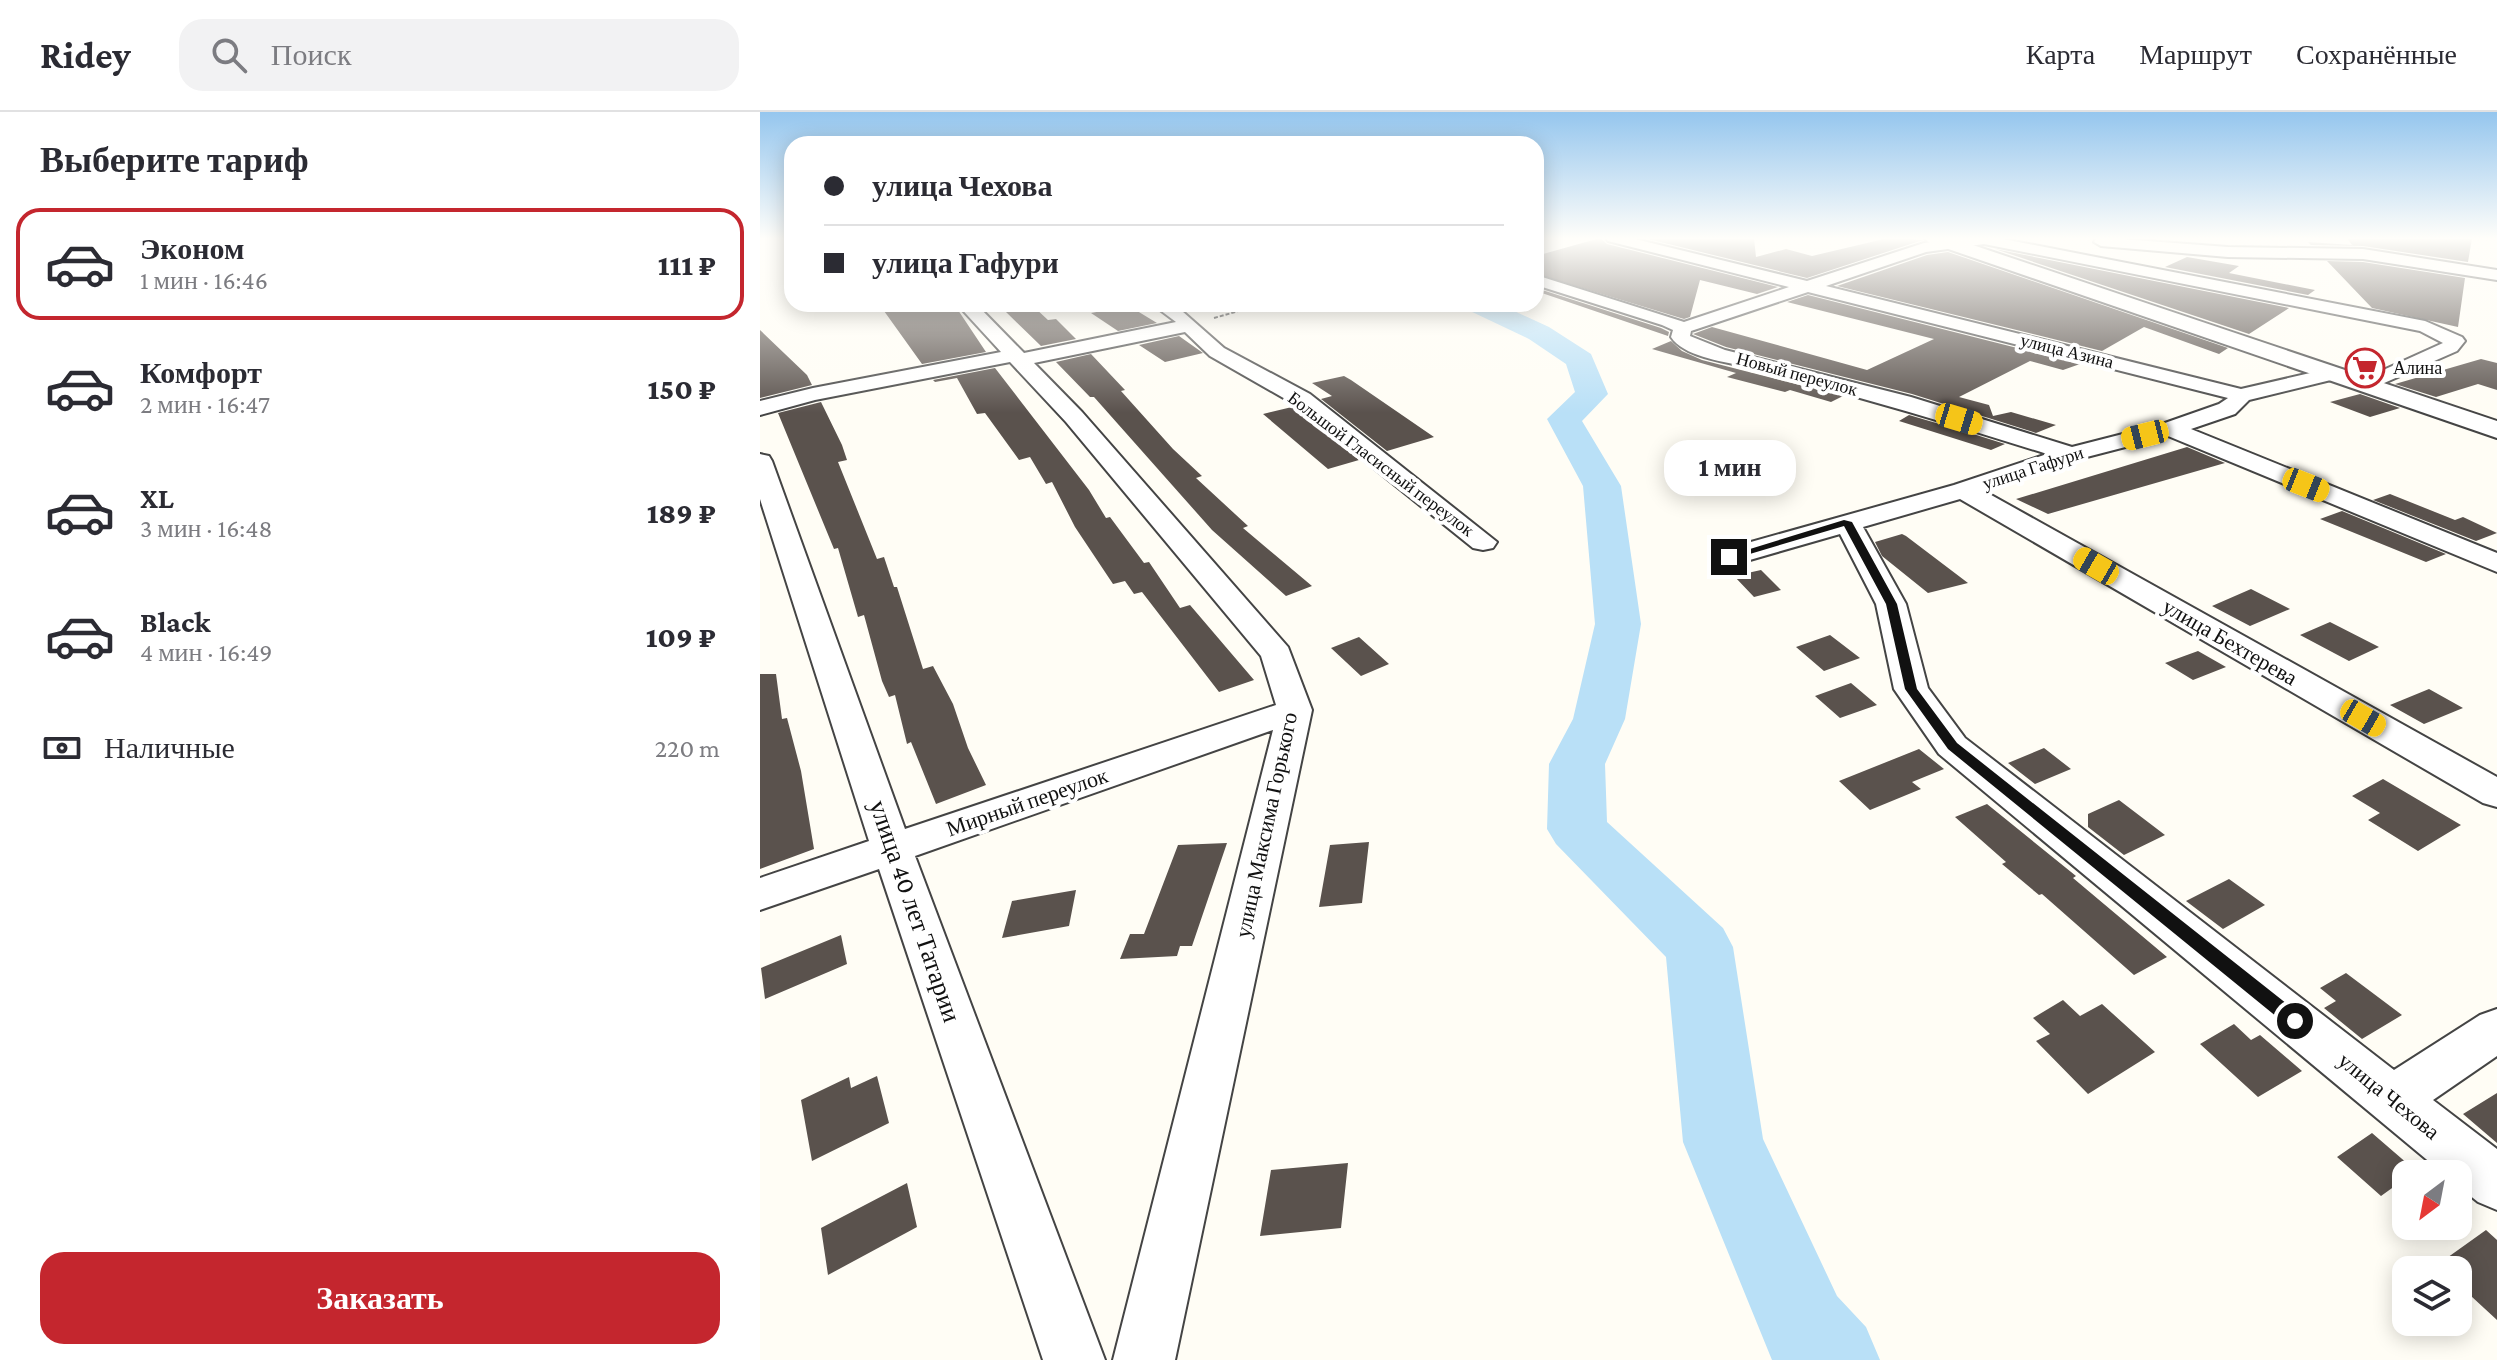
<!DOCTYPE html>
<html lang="ru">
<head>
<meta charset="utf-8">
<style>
  :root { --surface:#fff; --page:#f2f2f3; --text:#2b2b33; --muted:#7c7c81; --line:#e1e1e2; --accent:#c4262e }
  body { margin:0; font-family:"Crimson Pro",serif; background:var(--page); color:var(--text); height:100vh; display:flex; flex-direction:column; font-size:30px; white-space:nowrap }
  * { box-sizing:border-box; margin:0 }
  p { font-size:26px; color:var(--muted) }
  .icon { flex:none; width:44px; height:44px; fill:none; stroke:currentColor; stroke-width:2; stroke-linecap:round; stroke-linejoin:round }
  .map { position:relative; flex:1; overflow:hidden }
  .panel { display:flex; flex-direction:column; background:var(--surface); width:760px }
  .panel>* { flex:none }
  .guide { position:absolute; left:24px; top:24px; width:760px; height:176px; border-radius:24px; box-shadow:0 4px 20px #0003; display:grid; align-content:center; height:176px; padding:0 40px; background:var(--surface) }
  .needle { width:52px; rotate:212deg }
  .fabs { position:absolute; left:1632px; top:1048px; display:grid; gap:16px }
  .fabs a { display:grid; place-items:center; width:80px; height:80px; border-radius:16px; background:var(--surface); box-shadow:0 4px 20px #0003; font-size:40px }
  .end { position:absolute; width:36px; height:36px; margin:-18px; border:10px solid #111; background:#fff; box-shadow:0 0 0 4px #fff }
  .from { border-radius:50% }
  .bubble { position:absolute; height:56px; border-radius:24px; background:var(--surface); box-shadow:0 4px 20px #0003; font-size:26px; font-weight:800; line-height:56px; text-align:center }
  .car { position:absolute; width:24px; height:48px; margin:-24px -12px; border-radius:10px; box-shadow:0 0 6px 2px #0007; background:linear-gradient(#f5c518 24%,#345 0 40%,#f5c518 0 76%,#345 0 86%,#f5c518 0) }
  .guide b { display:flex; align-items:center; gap:28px; height:76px; font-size:30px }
  .guide b+b { border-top:2px solid var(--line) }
  .guide i { width:20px; height:20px; background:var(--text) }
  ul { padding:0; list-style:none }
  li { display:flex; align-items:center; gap:24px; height:112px; margin:0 16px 12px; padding:0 24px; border:4px solid transparent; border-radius:24px }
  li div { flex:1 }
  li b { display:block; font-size:30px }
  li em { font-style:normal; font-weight:800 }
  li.active { border-color:var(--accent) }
  li>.icon { width:72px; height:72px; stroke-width:1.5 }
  h2 { padding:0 40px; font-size:36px; line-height:96px }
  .pay { display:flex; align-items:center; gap:20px; height:88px; padding:0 40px; font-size:30px }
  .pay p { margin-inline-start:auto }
  .cta { display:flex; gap:16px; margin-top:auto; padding:16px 40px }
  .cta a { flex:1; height:92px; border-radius:24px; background:var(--accent); color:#fff; font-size:32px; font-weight:800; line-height:92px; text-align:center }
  header { display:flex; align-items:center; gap:48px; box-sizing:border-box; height:112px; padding:0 40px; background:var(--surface); border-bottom:2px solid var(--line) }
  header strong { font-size:38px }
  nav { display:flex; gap:44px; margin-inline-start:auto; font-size:28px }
  .search { width:560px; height:72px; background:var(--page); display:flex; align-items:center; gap:20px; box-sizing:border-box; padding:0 28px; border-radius:24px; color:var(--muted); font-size:30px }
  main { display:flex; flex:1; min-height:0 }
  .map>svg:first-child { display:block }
</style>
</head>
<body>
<header>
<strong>Ridey</strong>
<div class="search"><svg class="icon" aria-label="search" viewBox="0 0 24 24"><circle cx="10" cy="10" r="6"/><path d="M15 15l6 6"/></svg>Поиск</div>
<nav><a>Карта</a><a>Маршрут</a><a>Сохранённые</a></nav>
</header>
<main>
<section class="panel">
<h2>Выберите тариф</h2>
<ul>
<li class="active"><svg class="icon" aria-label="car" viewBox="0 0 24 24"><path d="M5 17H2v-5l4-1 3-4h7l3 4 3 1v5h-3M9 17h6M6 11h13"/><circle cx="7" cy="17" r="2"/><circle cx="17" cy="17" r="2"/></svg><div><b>Эконом</b><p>1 мин · 16:46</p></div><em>111 ₽</em></li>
<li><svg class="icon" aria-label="car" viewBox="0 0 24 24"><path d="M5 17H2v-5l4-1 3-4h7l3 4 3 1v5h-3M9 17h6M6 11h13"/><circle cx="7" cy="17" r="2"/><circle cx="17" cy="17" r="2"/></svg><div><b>Комфорт</b><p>2 мин · 16:47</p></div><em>150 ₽</em></li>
<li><svg class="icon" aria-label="car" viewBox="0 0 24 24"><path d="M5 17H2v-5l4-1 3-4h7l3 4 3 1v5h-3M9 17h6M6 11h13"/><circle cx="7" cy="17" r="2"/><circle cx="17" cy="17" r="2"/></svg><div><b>XL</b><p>3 мин · 16:48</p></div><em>189 ₽</em></li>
<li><svg class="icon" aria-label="car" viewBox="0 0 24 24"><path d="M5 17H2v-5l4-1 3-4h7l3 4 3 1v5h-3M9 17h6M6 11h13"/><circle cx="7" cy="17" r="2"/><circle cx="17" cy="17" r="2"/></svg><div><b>Black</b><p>4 мин · 16:49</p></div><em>109 ₽</em></li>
</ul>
<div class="pay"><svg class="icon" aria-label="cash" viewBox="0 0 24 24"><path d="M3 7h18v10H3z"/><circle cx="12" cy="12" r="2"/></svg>Наличные<p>220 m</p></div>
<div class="cta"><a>Заказать</a></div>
</section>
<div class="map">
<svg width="1737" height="1248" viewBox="0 0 1737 1248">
  <rect width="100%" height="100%" fill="#fffdf5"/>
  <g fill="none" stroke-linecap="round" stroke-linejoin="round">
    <path fill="#b9e0f7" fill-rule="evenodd" d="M704 192H739L789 215 831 242 848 282 822 309 861 374 881 512 865 607 845 652 847 710 963 816 973 835 1003 1027 1077 1184 1106 1215 1120 1248H1012L923 1030 906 845 796 732 787 717 789 652 813 607 835 512 823 374 787 307 815 280 806 252 769 227 708 198Z"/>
  </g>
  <path fill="#5a524d" d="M840 126 847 132 1018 175 997 182 940 168 930 205 924 207 776 162V144Z
    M884 126H994L996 145 1026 137 1052 144 1128 126 1163 128 1047 166Z
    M1587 126H1712L1708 150 1603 134 1551 133 1548 130 1592 133Z
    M1235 137 1529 196 1489 222Z
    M1188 140 1468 236 1459 242 1384 215 1342 239 1077 174 1167 143Z
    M1427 145 1479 154 1469 161 1555 178 1548 183 1405 155Z
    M1567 149 1603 150 1705 166 1698 215 1612 196Z
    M776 176 901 216 909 220 908 224 776 179Z
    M1048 183 1320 252 1303 258 1270 249 1199 285 1229 293 1233 304 1251 300 1296 313 1276 321 1152 282 966 235 933 222 952 215 1107 258 1174 227 1027 190Z
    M119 192H194L226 240 162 252Z
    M369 194 397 211 358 219 331 201Z
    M274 195 288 208 296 207 316 227 281 234 246 200Z
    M0 218 47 263 52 273 0 286Z
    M419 224 443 241 405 250 379 233Z
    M911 229 922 239 942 248 1083 284 1071 290 1030 278 1025 280 967 265 976 261 892 237Z
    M331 242 365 278 361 279 413 337 442 364 436 366 488 414 483 416 552 474 526 484 452 418 334 285H330L296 250Z
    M1721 247 1737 251V278L1718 272 1676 285 1635 272Z
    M235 256 329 378 346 406 350 405 384 451 389 450 420 496 430 493 494 568 459 580 382 480 374 482 365 469 353 472 315 415 292 370 286 372 270 345 259 348 225 301 217 302 197 266 175 270 173 268Z
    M584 264 591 268 674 325 627 339 561 287 572 284 552 271Z
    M1600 282 1640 296 1610 305 1570 290Z
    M61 290 82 333 87 348 78 350 117 447 124 445 134 475H137L163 557 173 554 193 592 208 636 226 673 176 692 151 630 147 632 135 583 129 585 122 569 104 503 98 505 78 436 74 437 18 301Z
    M532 295 599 348 568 357 503 302Z
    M1149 303 1210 321 1245 332 1231 338 1139 309Z
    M1427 335 1465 351 1288 402 1256 387Z
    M1630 382 1695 408 1703 405 1737 421 1716 429 1613 388Z
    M1582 399 1686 442 1666 450 1560 407Z
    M1142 422 1146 424 1208 471 1168 481 1122 444 1115 430Z
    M1001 458 1021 478 994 485 974 464Z
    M1491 477 1530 497 1490 514 1452 494Z
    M1570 510 1619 535 1589 549 1540 523Z
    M1070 523 1100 546 1064 559 1036 535Z
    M599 525 629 552 601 564 571 536Z
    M1438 539 1466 555 1433 568 1405 551Z
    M0 562H16L22 607 27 606 41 659 54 737 0 757Z
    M1091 571 1117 593 1080 606 1055 584Z
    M1669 577 1703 596 1664 612 1630 593Z
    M1284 636 1311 657 1275 672 1248 651Z
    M1159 637 1184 657 1152 670 1161 677 1110 698 1079 669Z
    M1623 667 1701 713 1658 739 1608 708 1620 701 1592 684Z
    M1359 688 1405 723 1364 743 1328 715V702Z
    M1227 692 1316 764 1313 766 1407 845 1374 863 1282 782 1279 783 1242 752 1246 750 1195 705Z
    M609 730 602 791 559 795 570 733Z
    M467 731 432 834H420L417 844 360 847 370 822H384L418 733Z
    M1469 767 1505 793 1463 817 1426 789Z
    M316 778 309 814 242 826 252 789Z
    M81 823 87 852 5 887 1 856Z
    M1586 861 1642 903 1602 927 1564 896 1576 889 1560 876Z
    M1303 888 1320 904 1342 892 1395 940 1328 982 1276 929 1290 922 1273 906Z
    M1474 912 1491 928 1500 923 1542 959 1498 985 1440 932Z
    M117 964 129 1011 52 1049 41 988 89 965 91 976Z
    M1737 981V1031L1703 1002Z
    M1612 1021 1656 1059 1646 1062V1066L1621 1084 1577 1045Z
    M588 1051 581 1116 500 1124 511 1058Z
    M147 1071 157 1115 68 1163 61 1116Z
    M1726 1118 1737 1128V1208L1698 1172V1158H1670Z"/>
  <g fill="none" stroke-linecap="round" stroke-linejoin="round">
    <g stroke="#444" stroke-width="4">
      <path id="minor" d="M846 126H871L1047 169 1164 131 1203 126H1238L1665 209 1702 225 1705 229 1697 239 1606 279 1595 273 1599 269 1683 231 1660 219 1224 132 1166 140 1066 174 1481 277 1572 256 1579 258 1582 262 1579 266 1489 288 1475 302 1431 317 1737 441V460L1408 324 1319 347 1224 379 1737 665V695L1723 691 1200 387 1103 415 1146 492 1168 576 1205 626 1634 958 1720 903 1737 897V944L1673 988 1737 1037V1098L1718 1090 1698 1074V1062H1684L1179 642 1134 577 1116 492 1080 422 969 454 959 451 955 445 959 439 1194 373 1287 342C1186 310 1085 281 982 254 961 249 923 244 911 225L913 218 902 213 776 173V165L779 164 924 210 1029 175 848 129ZM1048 180 1468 286 1459 292 1402 312 1312 335 1151 285 965 238 930 224 931 219Z
        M1348 126 1468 135 1603 137 1737 158V168L1603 147 1468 145 1341 134 1334 130 1336 127Z
        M197 192H216L264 241 416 210 392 192H414L464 236 550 282 737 430 733 436 723 438 713 436 534 292 450 244 425 220 274 251 322 300 528 535 552 598 415 1248H353L513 618 155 744 345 1248H283L119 757 0 798V766L109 729 0 387V342L9 344 12 349 145 717 516 593 501 544 306 310 250 250 55 288 0 303V289L53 276 241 240Z"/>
    </g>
    <g stroke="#444" stroke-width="4">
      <path id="tertiary" d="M1165 126H1192L1737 309V326L1168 130Z"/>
    </g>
    <path stroke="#333" stroke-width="2" stroke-dasharray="4 2" stroke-linecap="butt" d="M454 206 503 192"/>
    <use href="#minor" fill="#fff" fill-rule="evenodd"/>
    <use href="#tertiary" fill="#fff" fill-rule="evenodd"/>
  </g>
  <linearGradient id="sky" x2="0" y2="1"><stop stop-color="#95c6ee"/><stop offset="0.42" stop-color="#fffefa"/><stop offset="1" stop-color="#fffefa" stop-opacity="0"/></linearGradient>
  <rect width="1737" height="301" fill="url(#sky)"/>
  <path fill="#111" d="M1084 408 1092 410 1137 492 1157 577 1197 631 1541 903 1543 909 1541 914H1528L1188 637 1145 577 1126 492 1084 414 973 447 964 445Z"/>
  <defs>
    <g id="supermarket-ring" transform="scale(2)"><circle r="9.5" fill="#fff" stroke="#c4262e" stroke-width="1.5"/><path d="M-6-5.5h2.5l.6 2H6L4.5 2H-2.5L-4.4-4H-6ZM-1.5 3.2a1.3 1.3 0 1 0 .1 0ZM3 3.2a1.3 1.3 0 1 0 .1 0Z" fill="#c4262e"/></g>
  </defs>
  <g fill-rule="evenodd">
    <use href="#supermarket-ring" x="1605" y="256"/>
  </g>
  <g text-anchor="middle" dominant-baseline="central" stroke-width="8" stroke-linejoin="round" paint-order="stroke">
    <g font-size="18" fill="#111" stroke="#fff">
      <text transform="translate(1307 239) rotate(14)">улица Азина</text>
      <text transform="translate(1037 262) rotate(15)">Новый переулок</text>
      <text transform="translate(621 352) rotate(37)">Большой Гласисный переулок</text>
      <text transform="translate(1273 356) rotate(-18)">улица Гафури</text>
    </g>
    <g font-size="18" fill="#111" stroke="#fff" text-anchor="start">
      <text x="1633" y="256">Алина</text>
    </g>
    <g font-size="22" fill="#111" stroke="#fff">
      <text transform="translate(1470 530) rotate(30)">улица Бехтерева</text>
      <text transform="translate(267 690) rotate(-19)">Мирный переулок</text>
      <text transform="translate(506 713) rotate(-78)">улица Максима Горького</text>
      <text transform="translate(1629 984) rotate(39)">улица Чехова</text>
    </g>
    <g font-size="26" fill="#111" stroke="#fff">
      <text transform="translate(155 799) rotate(71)">улица 40 лет Татарии</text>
    </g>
  </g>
</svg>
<div class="fabs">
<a><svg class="needle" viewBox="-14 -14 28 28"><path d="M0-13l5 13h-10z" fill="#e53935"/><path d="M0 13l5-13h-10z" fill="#7c7c81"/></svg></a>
<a><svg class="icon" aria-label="layers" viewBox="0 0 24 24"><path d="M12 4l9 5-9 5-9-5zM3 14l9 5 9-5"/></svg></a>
</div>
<i class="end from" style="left:1535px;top:909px"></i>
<i class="end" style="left:969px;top:445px"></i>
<div class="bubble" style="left:904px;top:328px;width:132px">1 мин</div>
<i class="car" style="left:1199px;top:307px;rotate:107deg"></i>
<i class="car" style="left:1385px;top:323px;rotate:256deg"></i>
<i class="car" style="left:1546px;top:373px;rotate:112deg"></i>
<i class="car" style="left:1336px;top:454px;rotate:300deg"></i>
<i class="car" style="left:1603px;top:606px;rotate:120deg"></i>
<div class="guide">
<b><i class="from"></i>улица Чехова</b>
<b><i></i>улица Гафури</b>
</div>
</div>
</main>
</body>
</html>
